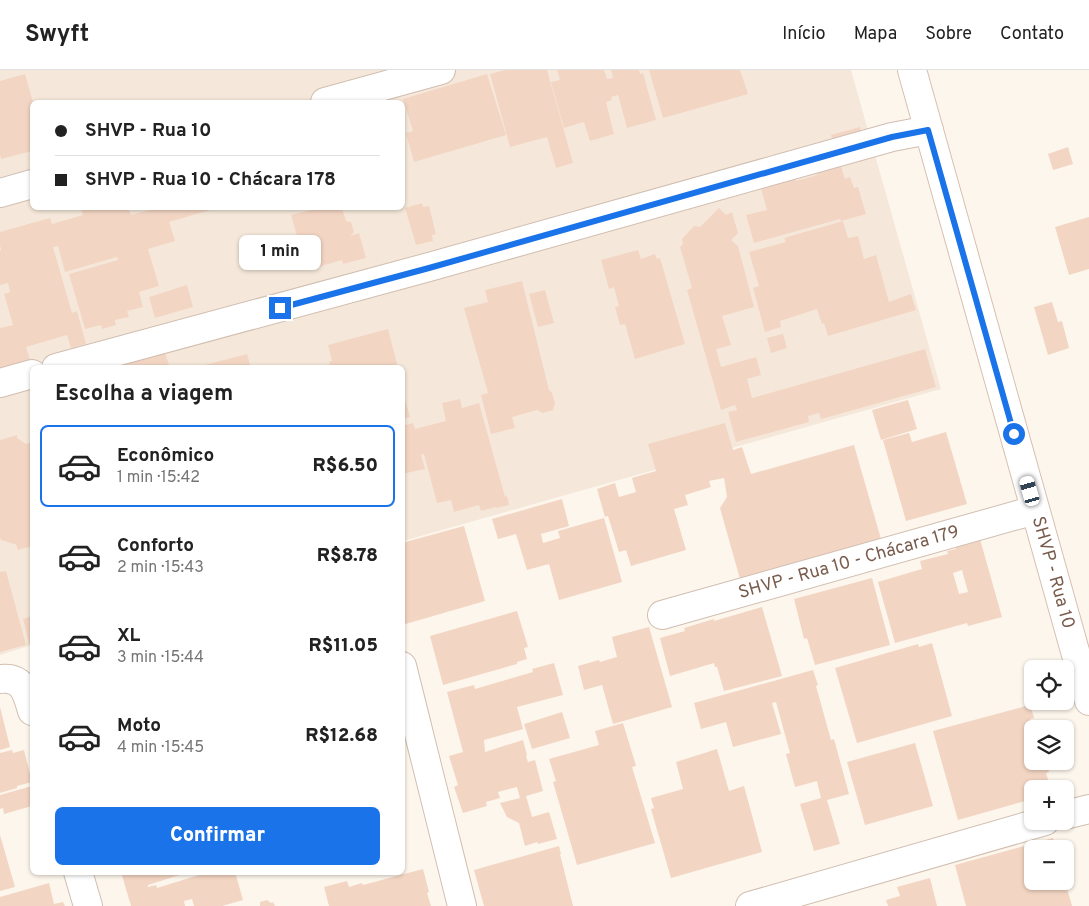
<!DOCTYPE html>
<html lang="pt">
<head>
<meta charset="utf-8">
<style>
  :root { --surface:#fff; --page:#f2f2f2; --text:#222; --muted:#767676; --line:#e0e0e0; --accent:#1a73e8 }
  body { margin:0; font-family:Overpass,sans-serif; background:var(--page); color:var(--text); height:100vh; display:flex; flex-direction:column; font-size:19px; white-space:nowrap }
  * { box-sizing:border-box; margin:0 }
  p { font-size:16px; color:var(--muted) }
  .icon { flex:none; width:28px; height:28px; fill:none; stroke:currentColor; stroke-width:2; stroke-linecap:round; stroke-linejoin:round }
  .map { position:relative; flex:1; overflow:hidden }
  .side { position:absolute; left:30px; top:295px; width:375px; height:510px; display:flex; flex-direction:column; background:var(--surface); border-radius:8px; box-shadow:0 1px 4px #0004 }
  .side>* { flex:none }
  .hud { position:absolute; left:30px; top:30px; width:375px; height:110px; border-radius:8px; box-shadow:0 1px 4px #0004; display:grid; align-content:center; height:110px; padding:0 25px; background:var(--surface) }
  .controls { position:absolute; left:1024px; top:590px; display:grid; gap:10px }
  .controls a { display:grid; place-items:center; width:50px; height:50px; border-radius:8px; background:var(--surface); box-shadow:0 1px 4px #0004; font-size:25px }
  .end { position:absolute; width:22px; height:22px; margin:-11px; border:6px solid #1a73e8; background:#fff; box-shadow:0 0 0 2px #fff }
  .from { border-radius:50% }
  .bubble { position:absolute; height:35px; border-radius:8px; background:var(--surface); box-shadow:0 1px 4px #0004; font-size:16px; font-weight:800; line-height:35px; text-align:center }
  .car { position:absolute; width:15px; height:30px; margin:-15px -8px; border-radius:6px; box-shadow:0 0 4px 1px #0007; background:linear-gradient(#fff 24%,#345 0 40%,#fff 0 76%,#345 0 86%,#fff 0) }
  .hud b { display:flex; align-items:center; gap:18px; height:48px; font-size:19px }
  .hud b+b { border-top:1px solid var(--line) }
  .hud i { width:12px; height:12px; background:var(--text) }
  ul { padding:0; list-style:none }
  li { display:flex; align-items:center; gap:15px; height:82px; margin:0 10px 8px; padding:0 15px; border:2px solid transparent; border-radius:8px }
  li div { flex:1 }
  li b { display:block; font-size:19px }
  li em { font-style:normal; font-weight:800 }
  li.on { border-color:var(--accent) }
  li>.icon { width:45px; height:45px; stroke-width:1.5 }
  h2 { padding:0 25px; font-size:22px; line-height:60px }
  .primary-button { display:flex; gap:10px; margin-top:auto; padding:10px 25px }
  .primary-button a { flex:1; height:58px; border-radius:8px; background:var(--accent); color:#fff; font-size:20px; font-weight:800; line-height:58px; text-align:center }
  header { display:flex; align-items:center; gap:30px; box-sizing:border-box; height:70px; padding:0 25px; background:var(--surface); border-bottom:1px solid var(--line) }
  header strong { font-size:24px }
  nav { display:flex; gap:28px; margin-inline-start:auto; font-size:18px }
  .map>svg:first-child { display:block }
</style>
</head>
<body>
<header>
<strong>Swyft</strong>
<nav><a>Início</a><a>Mapa</a><a>Sobre</a><a>Contato</a></nav>
</header>
<div class="map">
<svg width="1089" height="836" viewBox="0 0 1089 836">
  <rect width="100%" height="100%" fill="#fdf6ec"/>
  <path fill="#f5e8da" fill-rule="evenodd" d="M0 0H851L941 319 403 471 402 298H32V575L0 585ZM32 32H402V138H32Z"/>
  <path fill="#f3d5c3" fill-rule="evenodd" d="M505 0H547L573 93 556 98 547 67 510 77 490 4Z
    M557 0H604L607 9 613 8 611 0H639L640 4 643 3 656 50 627 58 618 25 611 27 612 30 606 32 614 64 590 71 584 52 564 58 551 12 560 10Z
    M649 0H740L748 24 663 48Z
    M25 4 33 32 32 81 1 89 0 85V11Z
    M487 4 506 65 414 92 406 63 413 61 403 29Z
    M860 57 868 84 834 78 831 65Z
    M1068 77 1073 94 1053 100 1048 84Z
    M841 96 845 109 850 107 854 118 858 117 866 144 841 151 840 149 754 173 746 145 767 140 760 115 794 105 796 111 817 105V103Z
    M422 133 423 137 429 136 436 164 432 165 433 171 416 175 405 138Z
    M81 138H128L131 145 158 138H217L169 152 175 171 148 179 159 216 139 222 143 237 127 241 129 247 115 250 116 255 102 259 101 255 85 259 69 204 118 190 117 187 65 202 58 176 53 177 72 243 77 241 86 274 71 278 67 265 26 277 30 290 0 299V258L13 255 4 224 10 222 8 213 0 215V181L1 180 0 175V162L50 148 52 154 83 145Z
    M320 138H342L346 151 351 152 354 162 350 166 359 163 366 188 343 194 342 190 307 200 291 145Z
    M719 138 726 145 732 142 738 163 731 170 738 176 754 237 722 246 731 275 716 279 721 297 756 287 761 305 747 309 752 328 925 279 936 317 821 349 819 343 808 346 809 352 736 372 728 342 737 340 735 335 721 340 687 220 692 218 680 177 683 174 682 169 694 156 700 157Z
    M1089 147V199L1069 205 1055 157Z
    M843 151 848 168 858 166 864 189 876 185 889 232 911 224 916 240 828 266 824 253 822 254 817 239 780 251 781 257 765 262 753 218 759 216 749 182 786 172 784 168Z
    M638 180 641 189 655 184 657 189 660 188 685 274 635 289 625 254 620 255 615 237 619 236 614 217 609 219 601 190Z
    M522 211 549 320 552 323 555 333 553 340 543 343 537 340 512 347 515 358 491 364 481 325 488 323 464 238 488 232 485 220Z
    M187 215 193 237 155 248 149 227Z
    M545 220 554 253 538 257 529 224Z
    M1052 232 1058 252 1062 251 1069 278 1048 285 1034 237Z
    M388 259 398 298H331L329 292 332 291 328 275Z
    M783 264 787 278 771 283 767 268Z
    M165 283 170 298H122V296Z
    M247 284 251 298H198L197 297Z
    M402 319 410 347 402 349Z
    M460 329 462 338 479 333 505 427 507 426 509 435 496 438V437L481 441 479 435 454 442 451 430 437 433 424 384 421 385 425 399 402 404V356L413 353 415 359 446 351 442 333Z
    M908 330 917 359 881 370 872 340Z
    M725 353 733 380 742 377 751 404 854 375 881 469 740 509 720 438 727 427 724 408 709 411 711 417 685 425 688 435 674 439 686 480 631 496 626 480 619 482 608 446 605 447 597 419 615 413 619 427 636 422 632 408 656 401 648 374Z
    M946 362 967 434 906 451 883 370 909 363 912 372Z
    M17 365V368L26 374 32 372V476L18 480 16 474H14L1 470 0 467V370Z
    M562 429 569 456 541 464 543 473 560 468 558 461 604 448 622 512 559 530 549 494 527 500 516 464 498 469 492 449Z
    M464 456 485 531 402 555V473Z
    M978 462 1002 547 968 556 967 553 895 573 878 512 922 499 920 491 948 484 947 481 956 479 953 469ZM962 500 968 522 959 524 953 503Z
    M6 501 26 575 0 582V502Z
    M872 508 890 575 815 595 807 568 804 569 794 529Z
    M762 537 782 606 724 621 717 597H715L714 593 670 606 660 568 685 561 684 558 714 549V551Z
    M517 541 528 577 524 578 527 589 517 592V594L443 615 430 566Z
    M32 546V574H29L23 549Z
    M649 557 672 637 613 654 602 615 584 620 578 596 599 590 600 592 617 587 612 567Z
    M932 573 952 646 857 673 835 598 918 574 919 577Z
    M554 593 563 625 517 637 523 659 484 670 485 682 523 670 527 685 526 686 528 692 535 690 543 721 526 726 532 747 549 742 557 769 538 774 537 772 525 776 519 753 507 747 500 733 520 728 517 717 498 722 500 728 486 732 487 736 463 743 454 717 458 715 449 686 463 682 447 622 474 615 475 619 533 602 532 599Z
    M813 600 818 615 816 616 831 670 834 669 849 724 827 730 840 774 814 781 800 734 821 728 817 711 795 717 786 684 790 683 776 632 772 633 781 664 733 677 726 652 701 659 694 633Z
    M1030 635 1034 648 1030 649 1033 657 1036 656 1037 659H1032V691H1046L1049 702 1046 703 1051 719H1032V729L958 750 933 661Z
    M0 637 10 677 0 680Z
    M562 642 570 668 532 679 524 654Z
    M623 653 636 696 632 697 655 773 577 795 553 712 556 711 549 689 599 675 595 661Z
    M915 673 933 736 865 755 847 692Z
    M717 679 729 721 744 716 762 782 671 808 651 739 654 738 651 728 683 719 676 692Z
    M12 680 13 683 24 680 32 712 17 716V718L0 723V683Z
    M32 716V736L4 744 3 738 0 739V725Z
    M0 765 15 817 0 821Z
    M1053 768 1056 779H1032V811H1065L1072 836H966L955 795Z
    M559 776 561 784H560L573 836H484L474 800Z
    M423 799 429 822 427 823 431 836H329L324 817 347 811 349 817 362 813 363 815Z
    M121 802H189L148 815V817L156 815 157 818 209 802H235L243 830 222 836H194L192 829 184 831 185 836H131Z
    M930 808 937 836H888L886 830 900 826 897 817Z
    M49 813 54 834 63 832 65 836H0V827Z
    M267 830 271 833 273 832 275 836H260V832Z"/>
  <g fill="none" stroke-linecap="round" stroke-linejoin="round">
    <g stroke="#d1beb0" stroke-width="30">
      <g id="street">
        <path d="M325 32 441 0"/>
        <path d="M0 123 32 114"/>
        <path d="M56 298 429 197 892 67 929 60"/>
        <path d="M0 313 32 304"/>
        <path id="s1" d="M662 545 1035 440"/>
        <path d="M402 596 462 836"/>
        <path d="M0 609C23 606 27 623 32 641"/>
        <path d="M1065 745 1089 739"/>
        <path d="M78 802 88 836"/>
        <path d="M750 836 1045 751"/>
      </g>
    </g>
    <g stroke="#d6c0b0" stroke-width="30">
      <g id="secondary">
        <path id="s2" d="M912 0 1089 631"/>
      </g>
    </g>
    <use href="#street" stroke="#fff" stroke-width="28"/>
    <use href="#secondary" stroke="#fff" stroke-width="28"/>
  </g>
  <g fill="none" stroke-linecap="round" stroke-linejoin="round">
    <path stroke="#1a73e8" stroke-width="6" d="M280 238 429 198 892 67 928 60 1014 364"/>
  </g>
  <g text-anchor="middle" dominant-baseline="central" stroke-width="5" stroke-linejoin="round" paint-order="stroke">
    <g font-size="18" fill="#7a5c4d" stroke="#fffaf3">
      <text stroke="none"><textPath href="#s1" startOffset="194">SHVP - Rua 10 - Chácara 179</textPath></text>
      <text stroke="none"><textPath href="#s2" startOffset="522">SHVP - Rua 10</textPath></text>
    </g>
  </g>
</svg>
<div class="controls">
<a><svg class="icon" aria-label="locate" viewBox="0 0 24 24"><circle cx="12" cy="12" r="6"/><path d="M12 2v4M12 18v4M2 12h4M18 12h4"/></svg></a>
<a><svg class="icon" aria-label="layers" viewBox="0 0 24 24"><path d="M12 4l9 5-9 5-9-5zM3 14l9 5 9-5"/></svg></a>
<a>+</a>
<a>−</a>
</div>
<i class="end from" style="left:1014px;top:364px"></i>
<i class="end" style="left:280px;top:238px"></i>
<div class="bubble" style="left:239px;top:165px;width:82px">1 min</div>
<i class="car" style="left:1030px;top:421px;rotate:344deg"></i>
<div class="hud">
<b><i class="from"></i>SHVP - Rua 10</b>
<b><i></i>SHVP - Rua 10 - Chácara 178</b>
</div>
<section class="side">
<h2>Escolha a viagem</h2>
<ul>
<li class="on"><svg class="icon" aria-label="car" viewBox="0 0 24 24"><path d="M5 17H2v-5l4-1 3-4h7l3 4 3 1v5h-3M9 17h6M6 11h13"/><circle cx="7" cy="17" r="2"/><circle cx="17" cy="17" r="2"/></svg><div><b>Econômico</b><p>1 min · 15:42</p></div><em>R$6.50</em></li>
<li><svg class="icon" aria-label="car" viewBox="0 0 24 24"><path d="M5 17H2v-5l4-1 3-4h7l3 4 3 1v5h-3M9 17h6M6 11h13"/><circle cx="7" cy="17" r="2"/><circle cx="17" cy="17" r="2"/></svg><div><b>Conforto</b><p>2 min · 15:43</p></div><em>R$8.78</em></li>
<li><svg class="icon" aria-label="car" viewBox="0 0 24 24"><path d="M5 17H2v-5l4-1 3-4h7l3 4 3 1v5h-3M9 17h6M6 11h13"/><circle cx="7" cy="17" r="2"/><circle cx="17" cy="17" r="2"/></svg><div><b>XL</b><p>3 min · 15:44</p></div><em>R$11.05</em></li>
<li><svg class="icon" aria-label="car" viewBox="0 0 24 24"><path d="M5 17H2v-5l4-1 3-4h7l3 4 3 1v5h-3M9 17h6M6 11h13"/><circle cx="7" cy="17" r="2"/><circle cx="17" cy="17" r="2"/></svg><div><b>Moto</b><p>4 min · 15:45</p></div><em>R$12.68</em></li>
</ul>
<div class="primary-button"><a>Confirmar</a></div>
</section>
</div>
</body>
</html>
